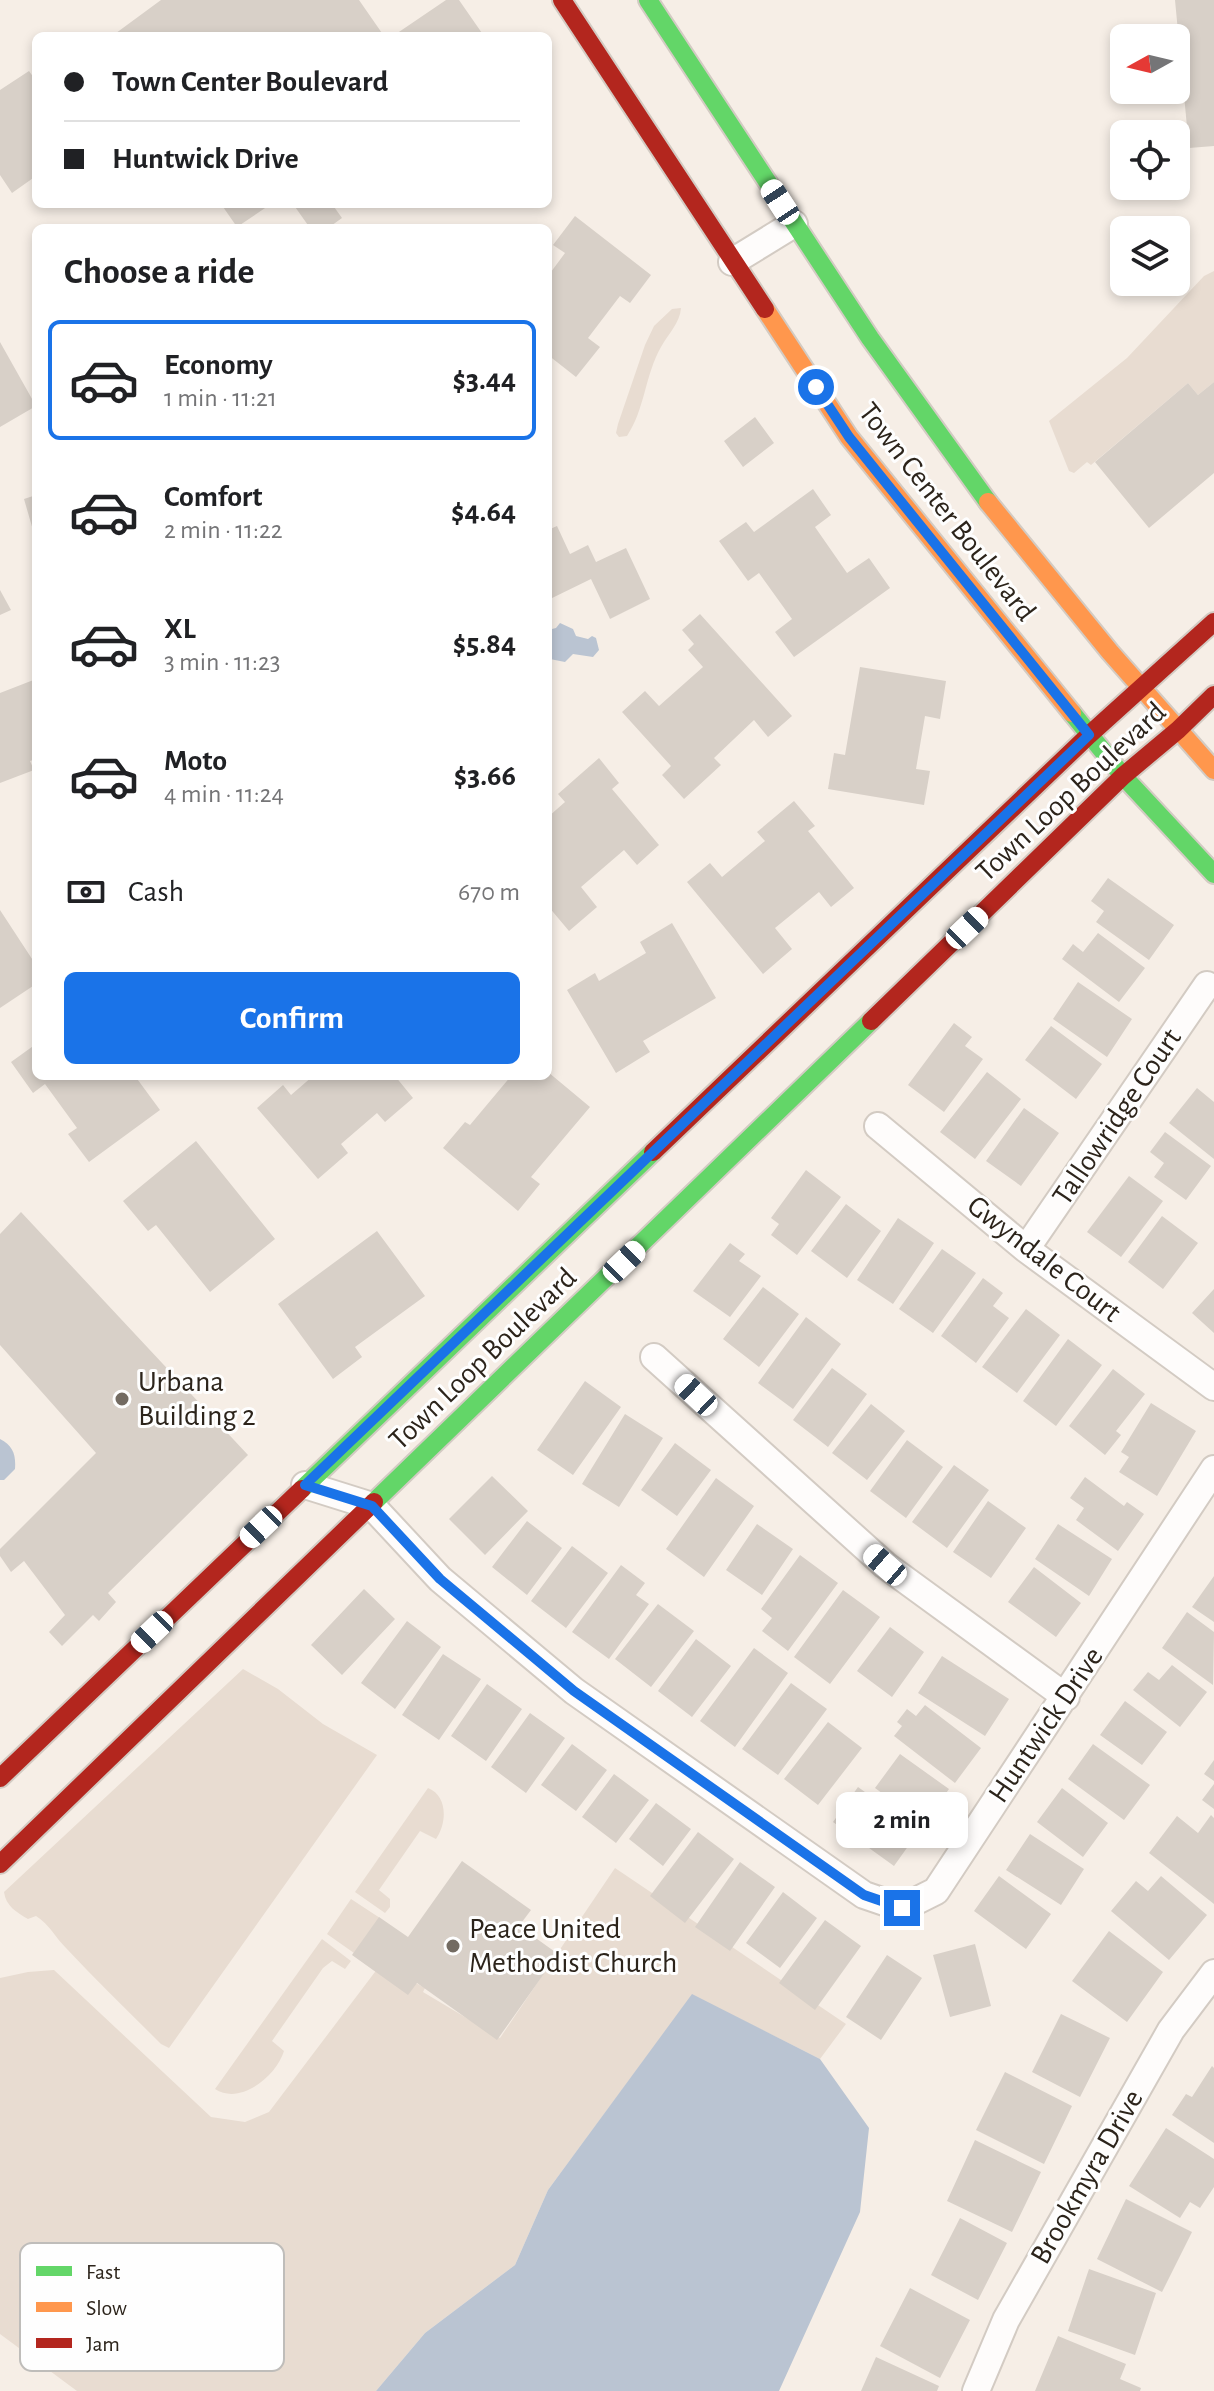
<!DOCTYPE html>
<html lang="en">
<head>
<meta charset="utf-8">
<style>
  :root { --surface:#fff; --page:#f2f2f2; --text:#202124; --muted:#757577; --line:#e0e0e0; --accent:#1a73e8 }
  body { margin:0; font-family:"Alegreya Sans",sans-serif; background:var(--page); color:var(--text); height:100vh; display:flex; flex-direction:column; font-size:30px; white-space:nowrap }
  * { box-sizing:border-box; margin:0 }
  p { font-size:26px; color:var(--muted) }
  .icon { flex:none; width:44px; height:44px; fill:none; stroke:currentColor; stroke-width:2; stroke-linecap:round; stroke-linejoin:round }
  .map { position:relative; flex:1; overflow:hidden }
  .details { position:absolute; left:32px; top:224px; width:520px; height:856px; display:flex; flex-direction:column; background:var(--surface); border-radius:12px; box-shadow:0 4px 12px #0003 }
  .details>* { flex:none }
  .hud { position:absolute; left:32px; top:32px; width:520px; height:176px; border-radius:12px; box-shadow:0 4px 12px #0003; display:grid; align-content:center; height:176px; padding:0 32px; background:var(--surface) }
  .needle { width:52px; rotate:262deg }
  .tools { position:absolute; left:1110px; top:24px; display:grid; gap:16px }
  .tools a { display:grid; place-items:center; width:80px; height:80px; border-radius:12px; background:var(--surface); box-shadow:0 4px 12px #0003; font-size:40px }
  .end { position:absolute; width:36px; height:36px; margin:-18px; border:10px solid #1a73e8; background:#fff; box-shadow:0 0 0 4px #fff }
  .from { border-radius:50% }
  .bubble { position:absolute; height:56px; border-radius:12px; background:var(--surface); box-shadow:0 4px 12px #0003; font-size:26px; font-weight:700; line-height:56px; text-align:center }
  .car { position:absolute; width:24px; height:48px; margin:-24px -12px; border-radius:10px; box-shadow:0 0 6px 2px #0007; background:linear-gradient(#fff 24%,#345 0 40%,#fff 0 76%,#345 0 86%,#fff 0) }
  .hud b { display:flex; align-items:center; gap:28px; height:76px; font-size:30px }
  .hud b+b { border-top:2px solid var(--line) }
  .hud i { width:20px; height:20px; background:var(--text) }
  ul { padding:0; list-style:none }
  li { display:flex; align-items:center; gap:24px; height:120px; margin:0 16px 12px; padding:0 16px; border:4px solid transparent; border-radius:12px }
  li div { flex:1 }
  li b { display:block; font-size:30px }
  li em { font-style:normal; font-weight:700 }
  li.selected { border-color:var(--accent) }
  li>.icon { width:72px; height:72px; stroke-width:1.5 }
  h2 { padding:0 32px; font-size:36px; line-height:96px }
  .pay { display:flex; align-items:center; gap:20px; height:88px; padding:0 32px; font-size:30px }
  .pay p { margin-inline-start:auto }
  .cta { display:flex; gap:16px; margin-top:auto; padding:16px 32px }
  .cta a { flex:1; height:92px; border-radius:12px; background:var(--accent); color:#fff; font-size:32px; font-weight:700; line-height:92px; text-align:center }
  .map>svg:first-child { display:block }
</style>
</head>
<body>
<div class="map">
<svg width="1214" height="2391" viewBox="0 0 1214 2391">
  <rect width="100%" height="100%" fill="#f6eee6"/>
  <path fill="#e8dcd1" d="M1214 271V382L1198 395 1188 383 1091 465 1087 462 1074 473 1069 471 1049 421 1127 358 1204 276Z
    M681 308C680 323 668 334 661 347 645 375 645 409 627 436L619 437 616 433 618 424 645 345 654 326 672 309Z
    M243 1669 278 1689 323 1724 377 1755 169 2048 161 2044C129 2012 97 1981 66 1948 55 1937 50 1925 36 1916L28 1919C16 1912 6 1906 4 1892Z
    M428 1788C448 1796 447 1823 436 1839L420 1831 379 1890 390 1899V1907L385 1913 355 1892Z
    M615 1868 846 2024 820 2059 692 1995 548 2190 515 2265 425 2333 376 2391H77L0 2334V1978L28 1972 54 1970 211 2117 245 2122 269 2112 381 1964 425 1988 423 1992 500 2038Z
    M351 1899 380 1918 354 1953 327 1934Z
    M322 1939 351 1961 345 1969 332 1961 323 1968 272 2041 284 2051C277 2075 241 2106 215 2089Z"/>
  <path fill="#bac4d2" d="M560 623 573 629 576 636 588 639 592 636 596 638 599 650 593 657 573 654 565 662 550 659 548 630 556 628Z
    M0 1439C13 1446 16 1454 15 1469L4 1480H0Z
    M692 1994 820 2059 869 2128 860 2212 779 2391H376L425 2333 515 2265 548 2190Z"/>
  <path fill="#d8d0c8" d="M161 0H359L384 36H112Z
    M446 0H459L484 36H393Z
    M1175 0H1214V146L1189 148Z
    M29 71 34 78 36 77V176L12 193 0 175V90Z
    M221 204H271L237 227Z
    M293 204H332L342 218 328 228H310Z
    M575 216 651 275 630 303 620 296 588 338 600 347 576 377 548 355V276L565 253 553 245Z
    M0 342 36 406 0 427Z
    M1214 382V473L1149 528 1095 462 1188 383 1198 395Z
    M755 417 774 443 743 467 724 441Z
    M813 489 831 515 815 527 847 573 869 558 890 588 794 657 775 632 792 619 759 573 748 581 719 541 746 522 754 532Z
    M36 495V537H35L24 499Z
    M557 526 570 554 588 545 596 562 626 548 650 599 610 619 591 579 548 600V530Z
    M0 590 11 610 0 615Z
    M700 614 792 716 768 737 754 720 714 758 721 765 684 799 662 775 671 766 622 712 645 691 659 706 703 667 688 650 694 644 682 630Z
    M860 667 946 681 940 719 925 716 916 769 930 771 924 805 828 789 834 753 845 755Z
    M36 679V759L30 761 34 770 0 783V693Z
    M599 758 619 783 612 789 659 845 637 865 624 850 581 887 597 907 569 931 548 906V817L565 802 558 794Z
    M794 801 815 826 808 831 854 888 831 907 819 892 775 928 792 949 763 974 687 882 710 863 722 877 765 841 757 832Z
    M1108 878 1174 925 1149 960 1096 922 1104 911 1091 901Z
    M0 910 36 965V984L0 1008Z
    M672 923 716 998 643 1041 650 1052 616 1073 567 990 595 973 599 981 646 953 640 942Z
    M1098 933 1145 968 1119 1002 1062 959 1073 944 1083 952Z
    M1078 982 1132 1019 1107 1057 1053 1019Z
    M954 1023 972 1037 965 1046 983 1059 944 1112 908 1085Z
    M1051 1026 1102 1064 1076 1099 1025 1060Z
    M36 1044V1076H135L160 1110 89 1162 68 1134 77 1128 45 1084 33 1093 11 1062Z
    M548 1072 590 1107 531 1177 540 1184 518 1211 443 1148 465 1122 470 1125 511 1076H548Z
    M987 1072 1021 1099 975 1159 940 1132Z
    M313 1076H395L413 1098 385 1122 377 1113 341 1144 348 1153 318 1179 257 1108 283 1085 291 1095Z
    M1197 1088 1214 1102V1159L1169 1123Z
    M1024 1108 1059 1133 1021 1186 986 1161Z
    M1165 1132 1211 1166 1186 1200 1154 1177 1164 1163 1150 1152Z
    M196 1141 275 1239 210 1292 156 1225 148 1231 123 1201Z
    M806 1170 841 1197 797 1255 771 1235 779 1224 771 1218Z
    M1129 1176 1163 1201 1121 1257 1087 1232Z
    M846 1204 881 1231 847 1278 811 1251Z
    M21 1212 248 1455 108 1593 116 1602 99 1621 93 1615 62 1646 49 1632 65 1615 24 1561 11 1572 0 1556V1549L96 1453 0 1345V1234Z
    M1162 1216 1198 1243 1163 1289 1128 1262Z
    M898 1218 934 1243 893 1304 857 1280Z
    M377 1231 425 1296 355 1347 362 1357 333 1379 278 1304Z
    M730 1243 745 1254 739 1261 761 1276 730 1317 693 1291Z
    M942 1249 976 1273 933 1333 899 1309Z
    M983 1278 1003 1293 993 1306 1009 1318 976 1363 941 1336Z
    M763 1287 799 1314 759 1367 723 1339Z
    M1214 1289V1333L1192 1313Z
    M1026 1309 1060 1335 1017 1393 982 1367Z
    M806 1317 841 1344 793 1409 758 1383Z
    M1068 1339 1102 1365 1056 1426 1023 1401Z
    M832 1368 867 1394 828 1447 793 1420Z
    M1113 1369 1145 1394 1116 1431 1121 1435 1105 1455 1069 1426Z
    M585 1381 621 1407 573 1475 537 1450Z
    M1151 1403 1196 1431 1157 1496 1119 1472 1129 1457 1121 1452Z
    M871 1404 905 1431 867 1480 832 1453Z
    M625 1414 663 1438 619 1507 582 1484Z
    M907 1440 943 1467 906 1518 870 1491Z
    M675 1443 711 1470 677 1516 641 1490Z
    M954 1465 989 1490 947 1548 912 1522Z
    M492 1476 528 1511 485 1555 449 1519Z
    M1085 1477 1124 1506 1127 1502 1144 1514 1118 1551 1076 1520 1084 1508 1070 1498Z
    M716 1478 754 1506 704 1577 666 1549Z
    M988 1501 1026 1528 991 1578 953 1552Z
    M527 1521 562 1548 527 1595 492 1567Z
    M757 1524 793 1549 762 1595 726 1570Z
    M1058 1524 1112 1559 1089 1596 1035 1559Z
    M572 1546 608 1573 566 1628 531 1601Z
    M800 1555 838 1583 788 1651 762 1631 772 1618 761 1609Z
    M621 1565 645 1583 636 1595 649 1604 609 1659 572 1632Z
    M1034 1567 1081 1603 1056 1637 1008 1602Z
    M1214 1576V1622L1192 1607Z
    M364 1589 395 1619 342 1675 311 1645Z
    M843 1590 880 1617 830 1684 794 1657Z
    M658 1604 694 1631 651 1687 615 1659Z
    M1187 1612 1214 1632 1213 1685 1162 1648Z
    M407 1621 441 1647 395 1709 361 1683Z
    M890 1627 924 1652 892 1697 857 1671Z
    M696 1639 731 1666 692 1717 658 1691Z
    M754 1648 788 1673 735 1747 700 1721Z
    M443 1654 481 1679 439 1740 402 1715Z
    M942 1656 1009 1699 985 1736 918 1693Z
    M1172 1665 1207 1692 1180 1727 1133 1690 1148 1672 1159 1680Z
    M791 1683 827 1709 778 1775 742 1749Z
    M487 1684 522 1709 486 1761 451 1736Z
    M1125 1701 1167 1732 1142 1765 1100 1735Z
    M925 1705 981 1748 955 1783 894 1736 902 1726 897 1722 907 1709 916 1716Z
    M530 1713 565 1738 526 1793 491 1767Z
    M828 1722 862 1748 818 1805 784 1779Z
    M572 1744 607 1770 576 1811 541 1785Z
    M1093 1744 1150 1785 1124 1820 1068 1779Z
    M900 1754 949 1789 924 1824 875 1788Z
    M1214 1760V1781L1204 1774Z
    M614 1774 649 1800 616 1843 582 1817Z
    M1214 1784V1809L1202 1800Z
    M858 1787 919 1831 894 1866 833 1822Z
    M1062 1788 1108 1823 1083 1857 1037 1822Z
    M656 1803 691 1829 663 1866 629 1839Z
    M1211 1815 1214 1818V1904L1149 1853 1177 1816 1198 1833Z
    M698 1832 734 1859 685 1923 650 1896Z
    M1030 1834 1084 1869 1061 1905 1006 1870Z
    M462 1861 531 1910 519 1926 558 1954 497 2040 417 1983 408 1995 352 1955 379 1917 408 1937Z
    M740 1862 775 1887 730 1951 695 1927Z
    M999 1876 1051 1914 1026 1949 974 1911Z
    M1161 1876 1207 1915 1169 1960 1111 1911 1136 1881 1148 1891Z
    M783 1892 817 1918 780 1968 746 1943Z
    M825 1920 861 1946 815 2010 779 1983Z
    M1109 1931 1163 1972 1127 2022 1072 1981Z
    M975 1944 991 2006 950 2017 933 1955Z
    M887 1955 922 1978 881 2040 846 2017Z
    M1061 2014 1110 2038 1080 2097 1032 2072Z
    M1212 2066 1214 2068V2143L1172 2115 1186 2094 1192 2097Z
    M1005 2072 1072 2106 1044 2164 976 2130Z
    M1166 2128 1214 2159V2187L1200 2208 1190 2202 1180 2218 1129 2186Z
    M975 2140 1041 2172 1012 2232 947 2201Z
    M1126 2199 1192 2232 1162 2292 1097 2259Z
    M960 2218 1007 2243 978 2300 931 2275Z
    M1089 2269 1156 2293 1135 2355 1068 2331Z
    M910 2288 970 2320 940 2378 880 2346Z
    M1058 2336 1126 2364 1120 2379 1141 2388 1140 2391H1035Z
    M876 2357 939 2386 937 2391H861Z"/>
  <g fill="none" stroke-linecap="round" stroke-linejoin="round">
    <g stroke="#d3cbc3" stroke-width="30">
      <path id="street" d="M732 262 794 224
        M878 1126 1026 1249 1214 1387
        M1026 1249 1207 985
        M654 1357 885 1565 1066 1697
        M305 1485 372 1506 440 1579 574 1691 864 1895 902 1908 936 1891 1214 1469
        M976 2391 1006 2320 1171 2030 1214 1973"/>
    </g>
    <g stroke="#d3cbc3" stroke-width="22">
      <path id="fast" d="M648 0 870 338 988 502
        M1072 713 1123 776 1214 874
        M302 1489 653 1152
        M374 1502 871 1021"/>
    </g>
    <g stroke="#d3cbc3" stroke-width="22">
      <path id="slow" d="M765 309 849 437 1072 713
        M988 502 1110 652 1214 770"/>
    </g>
    <g stroke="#d3cbc3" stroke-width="22">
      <path id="jam" d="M562 0 765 309
        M871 1021 1123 776 1178 730 1214 695
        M653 1152 1089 735 1214 622
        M0 1778 302 1489
        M0 1864 374 1502"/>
    </g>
    <use href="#street" stroke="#fefcfb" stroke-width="26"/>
    <use href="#fast" stroke="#63d668" stroke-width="18"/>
    <use href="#slow" stroke="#ff974d" stroke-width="18"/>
    <use href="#jam" stroke="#b3261e" stroke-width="18"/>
  </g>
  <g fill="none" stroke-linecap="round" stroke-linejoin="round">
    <path stroke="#1a73e8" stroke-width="10" d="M816 387 849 437 1089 735 305 1485 372 1506 440 1579 574 1691 864 1895 902 1908"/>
  </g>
  <g fill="#736b62" stroke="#fefefe" stroke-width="3">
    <circle cx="122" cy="1399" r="8"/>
    <circle cx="453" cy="1946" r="8"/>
  </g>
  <g text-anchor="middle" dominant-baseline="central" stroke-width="6" stroke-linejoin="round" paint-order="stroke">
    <g font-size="30" fill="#2c241b" stroke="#fefefe">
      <text transform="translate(947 512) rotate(52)">Town Center Boulevard</text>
      <text transform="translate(1071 792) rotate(-43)">Town Loop Boulevard</text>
      <text transform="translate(1117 1117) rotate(-56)">Tallowridge Court</text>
      <text transform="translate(1044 1259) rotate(38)">Gwyndale Court</text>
      <text transform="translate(483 1359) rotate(-44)">Town Loop Boulevard</text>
      <text transform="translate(1046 1725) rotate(-56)">Huntwick Drive</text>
      <text transform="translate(1087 2177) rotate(-60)">Brookmyra Drive</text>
    </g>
    <g font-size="30" fill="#2c241b" stroke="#fefefe" text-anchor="start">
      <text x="138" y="1382">Urbana<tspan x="138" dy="34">Building 2</tspan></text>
      <text x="469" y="1929">Peace United<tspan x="469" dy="34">Methodist Church</tspan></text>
    </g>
  </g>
  <rect x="20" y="2243" width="264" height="128" rx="12" fill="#fefefe" stroke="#bfbdba" stroke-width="2"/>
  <rect x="36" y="2266" width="36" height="10" fill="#63d668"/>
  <rect x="36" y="2302" width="36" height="10" fill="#ff974d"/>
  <rect x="36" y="2338" width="36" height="10" fill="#b3261e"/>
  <g font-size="22" fill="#2c241b">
    <text x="86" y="2279">Fast</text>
    <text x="86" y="2315">Slow</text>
    <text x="86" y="2351">Jam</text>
  </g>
</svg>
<div class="tools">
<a><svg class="needle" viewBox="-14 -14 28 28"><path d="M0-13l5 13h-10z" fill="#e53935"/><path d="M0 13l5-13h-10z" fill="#757577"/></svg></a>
<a><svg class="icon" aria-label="locate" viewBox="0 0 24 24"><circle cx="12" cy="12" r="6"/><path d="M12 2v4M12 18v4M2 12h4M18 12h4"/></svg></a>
<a><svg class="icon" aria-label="layers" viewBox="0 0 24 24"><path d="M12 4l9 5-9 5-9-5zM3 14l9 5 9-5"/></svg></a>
</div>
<i class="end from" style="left:816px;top:387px"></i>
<i class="end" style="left:902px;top:1908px"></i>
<div class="bubble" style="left:836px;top:1792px;width:132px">2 min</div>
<i class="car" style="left:780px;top:202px;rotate:327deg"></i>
<i class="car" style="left:967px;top:928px;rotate:46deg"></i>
<i class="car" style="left:624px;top:1262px;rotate:46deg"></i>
<i class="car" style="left:696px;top:1395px;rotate:313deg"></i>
<i class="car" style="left:261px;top:1527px;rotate:226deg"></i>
<i class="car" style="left:885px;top:1565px;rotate:311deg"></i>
<i class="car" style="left:152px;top:1632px;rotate:226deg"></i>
<div class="hud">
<b><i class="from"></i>Town Center Boulevard</b>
<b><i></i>Huntwick Drive</b>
</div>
<section class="details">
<h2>Choose a ride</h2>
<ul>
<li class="selected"><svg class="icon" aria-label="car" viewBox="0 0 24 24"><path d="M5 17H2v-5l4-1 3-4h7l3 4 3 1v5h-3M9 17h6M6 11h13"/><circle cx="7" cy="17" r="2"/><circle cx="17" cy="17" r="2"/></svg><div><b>Economy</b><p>1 min · 11:21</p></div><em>$3.44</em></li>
<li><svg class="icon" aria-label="car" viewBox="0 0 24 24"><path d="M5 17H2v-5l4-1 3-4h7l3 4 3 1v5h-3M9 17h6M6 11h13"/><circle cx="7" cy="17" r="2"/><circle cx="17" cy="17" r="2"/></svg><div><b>Comfort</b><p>2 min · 11:22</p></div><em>$4.64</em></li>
<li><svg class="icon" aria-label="car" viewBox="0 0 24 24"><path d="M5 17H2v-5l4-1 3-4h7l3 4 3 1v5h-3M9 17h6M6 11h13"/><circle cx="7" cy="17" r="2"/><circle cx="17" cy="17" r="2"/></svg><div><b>XL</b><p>3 min · 11:23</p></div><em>$5.84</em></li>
<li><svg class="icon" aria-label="car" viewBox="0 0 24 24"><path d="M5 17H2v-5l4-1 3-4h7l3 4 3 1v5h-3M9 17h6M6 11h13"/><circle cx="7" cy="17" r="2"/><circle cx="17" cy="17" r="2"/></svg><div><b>Moto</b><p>4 min · 11:24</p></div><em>$3.66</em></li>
</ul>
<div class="pay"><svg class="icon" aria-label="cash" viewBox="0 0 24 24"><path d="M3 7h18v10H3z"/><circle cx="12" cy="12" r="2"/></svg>Cash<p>670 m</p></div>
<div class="cta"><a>Confirm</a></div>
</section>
</div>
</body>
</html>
